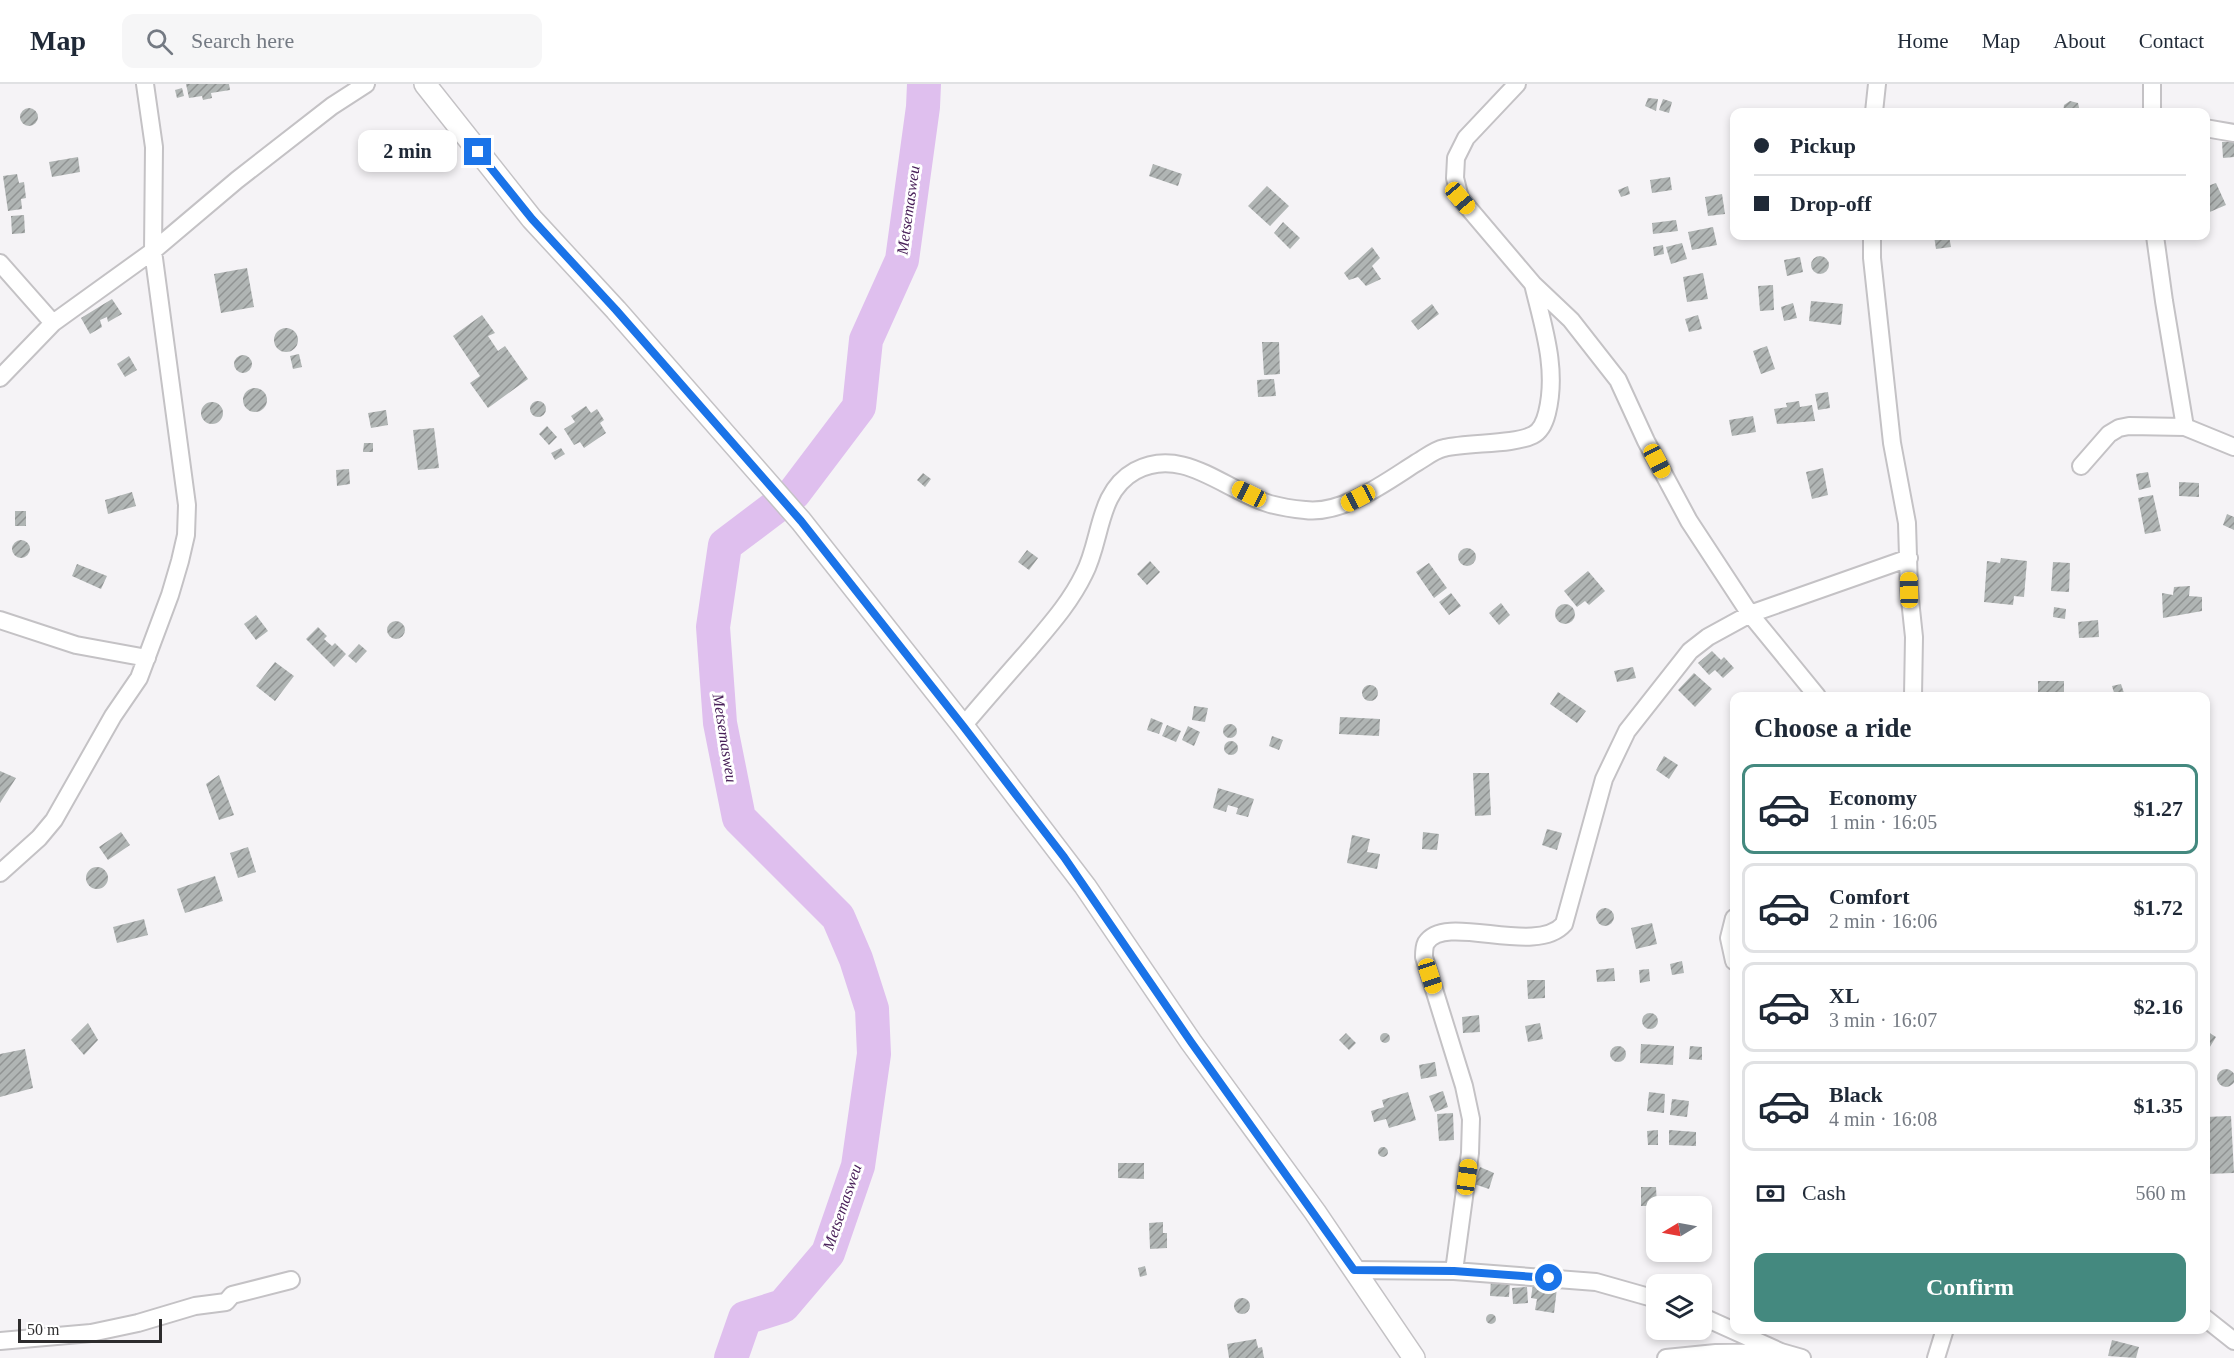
<!DOCTYPE html>
<html lang="en">
<head>
<meta charset="utf-8">
<style>
  :root { --surface:#fff; --page:#f6f6f7; --text:#1f2937; --muted:#747a83; --line:#e0e1e3; --accent:#44897f }
  body { margin:0; font-family:"Times New Roman",serif; background:var(--page); color:var(--text); height:100vh; display:flex; flex-direction:column; font-size:22px; white-space:nowrap }
  * { box-sizing:border-box; margin:0 }
  p { font-size:20px; color:var(--muted) }
  .icon { flex:none; width:33px; height:33px; fill:none; stroke:currentColor; stroke-width:2; stroke-linecap:round; stroke-linejoin:round }
  .map { position:relative; flex:1; overflow:hidden }
  .panel { position:absolute; left:1730px; top:608px; width:480px; height:642px; display:flex; flex-direction:column; background:var(--surface); border-radius:12px; box-shadow:0 3px 9px #0003 }
  .panel>* { flex:none }
  .top-card { position:absolute; left:1730px; top:24px; width:480px; height:132px; border-radius:12px; box-shadow:0 3px 9px #0003; display:grid; align-content:center; height:132px; padding:0 24px; background:var(--surface) }
  .needle { width:39px; rotate:260deg }
  .controls { position:absolute; left:1646px; top:1112px; display:grid; gap:12px }
  .controls a { display:grid; place-items:center; width:66px; height:66px; border-radius:12px; background:var(--surface); box-shadow:0 3px 9px #0003; font-size:30px }
  .scale { position:absolute; left:18px; bottom:15px; width:144px; box-sizing:border-box; padding-left:6px; border:3px solid #2d2c2d; border-top:0; font-size:16px; line-height:21px; white-space:nowrap; color:#2d2c2d; -webkit-text-stroke:4px #fff; paint-order:stroke }
  .end { position:absolute; width:27px; height:27px; margin:-14px; border:8px solid #1a73e8; background:#fff; box-shadow:0 0 0 3px #fff }
  .from { border-radius:50% }
  .bubble { position:absolute; height:42px; border-radius:12px; background:var(--surface); box-shadow:0 3px 9px #0003; font-size:20px; font-weight:800; line-height:42px; text-align:center }
  .car { position:absolute; width:18px; height:36px; margin:-18px -9px; border-radius:8px; box-shadow:0 0 4px 2px #0007; background:linear-gradient(#f5c518 24%,#345 0 40%,#f5c518 0 76%,#345 0 86%,#f5c518 0) }
  .top-card b { display:flex; align-items:center; gap:21px; height:57px; font-size:22px }
  .top-card b+b { border-top:2px solid var(--line) }
  .top-card i { width:15px; height:15px; background:var(--text) }
  ul { padding:0; list-style:none }
  li { display:flex; align-items:center; gap:18px; height:90px; margin:0 12px 9px; padding:0 12px; border:3px solid var(--line); border-radius:12px }
  li div { flex:1 }
  li b { display:block; font-size:22px }
  li em { font-style:normal; font-weight:800 }
  li.on { border-color:var(--accent) }
  li>.icon { width:54px; height:54px; stroke-width:1.5 }
  h2 { padding:0 24px; font-size:27px; line-height:72px }
  .pay { display:flex; align-items:center; gap:15px; height:66px; padding:0 24px; font-size:22px }
  .pay p { margin-inline-start:auto }
  .button { display:flex; gap:12px; margin-top:auto; padding:12px 24px }
  .button a { flex:1; height:69px; border-radius:12px; background:var(--accent); color:#fff; font-size:24px; font-weight:800; line-height:69px; text-align:center }
  header { display:flex; align-items:center; gap:36px; box-sizing:border-box; height:84px; padding:0 30px; background:var(--surface); border-bottom:2px solid var(--line) }
  header strong { font-size:28px }
  nav { display:flex; gap:33px; margin-inline-start:auto; font-size:21px }
  .search { width:420px; height:54px; background:var(--page); display:flex; align-items:center; gap:15px; box-sizing:border-box; padding:0 21px; border-radius:12px; color:var(--muted); font-size:22px }
  .map>svg:first-child { display:block }
</style>
</head>
<body>
<header>
<strong>Map</strong>
<div class="search"><svg class="icon" aria-label="search" viewBox="0 0 24 24"><circle cx="10" cy="10" r="6"/><path d="M15 15l6 6"/></svg>Search here</div>
<nav><a>Home</a><a>Map</a><a>About</a><a>Contact</a></nav>
</header>
<div class="map">
<svg width="2234" height="1274" viewBox="0 0 2234 1274">
  <defs>
    <pattern id="building-hatch" width="6" height="6" patternUnits="userSpaceOnUse" patternTransform="scale(1.5)"><rect width="6" height="6" fill="#b0b5b4"/><path d="M-1 1l2-2M0 6l6-6M5 7l2-2" fill="none" stroke="#909393"/></pattern>
  </defs>
  <rect width="100%" height="100%" fill="#f5f3f6"/>
  <g fill="none" stroke-linecap="round" stroke-linejoin="round">
    <path stroke="#dfbfee" stroke-width="34" d="M731 1274 745 1234 783 1222 828 1169 858 1082 874 970 872 925 856 875 838 833 739 734 720 639 713 543 725 461 794 409 859 323 866 256 902 176 923 23 924 0"/>
  </g>
  <path fill="url(#building-hatch)" d="M186 0H229L230 6 211 9 212 14 203 16 202 12 189 14Z
    M182 4 184 12 177 14 175 6Z
    M1648 14 1658 15 1656 27 1645 22Z
    M1663 15 1672 18 1669 29 1659 26Z
    M2070 17 2078 19 2080 28H2063L2064 21Z
    M20 33a9 9 0 1 1 18 0a9 9 0 1 1-18 0Z
    M2222 58H2234V73L2223 74Z
    M78 73 80 88 52 93 49 78Z
    M1153 80 1182 90 1178 102 1149 92Z
    M17 90 19 99 24 98 26 114 21 115 22 125 8 127 3 92Z
    M1670 93 1672 106 1652 109 1650 96Z
    M2216 99 2226 121 2205 130V112L2207 111 2205 103Z
    M1267 102 1289 122 1270 142 1248 122Z
    M1628 102 1630 110 1621 113 1618 106Z
    M1722 110 1725 130 1708 132 1705 113Z
    M24 131 25 149 12 150 11 132Z
    M1676 136 1678 147 1653 150 1652 139Z
    M1283 138 1300 154 1290 165 1274 149Z
    M1713 143 1717 161 1692 166 1688 148Z
    M1934 152H1949L1951 163 1936 165Z
    M1682 159 1687 175 1671 180 1666 163Z
    M1663 161 1664 170 1654 172 1653 163Z
    M1372 163 1380 174 1372 182 1381 195 1366 202 1358 193 1349 196 1344 189Z
    M1811 181a9 9 0 1 1 18 0a9 9 0 1 1-18 0Z
    M1800 173 1803 188 1787 192 1784 176Z
    M247 184 254 223 221 229 214 190Z
    M1703 189 1708 215 1687 218 1683 193Z
    M1773 201 1774 226 1760 227 1758 202Z
    M112 215 122 230 108 238 107 233 100 236 102 243 90 250 81 234Z
    M1811 217 1843 220 1841 241 1809 237Z
    M1793 219 1797 234 1784 237 1781 223Z
    M1432 220 1439 230 1418 246 1411 237Z
    M482 231 495 249 488 252 498 267 505 262 528 295 488 324 470 299 480 292 453 252Z
    M1698 231 1702 245 1689 248 1685 235Z
    M274 256a12 12 0 1 1 24 0a12 12 0 1 1-24 0Z
    M1262 258H1279L1280 290 1264 291Z
    M1767 262 1775 285 1761 290 1753 267Z
    M299 270 302 283 293 285 290 272Z
    M234 280a9 9 0 1 1 18 0a9 9 0 1 1-18 0Z
    M129 272 137 286 125 293 117 280Z
    M1274 295 1276 312 1258 313 1257 296Z
    M243 316a12 12 0 1 1 24 0a12 12 0 1 1-24 0Z
    M1828 308 1830 324 1818 326 1815 310Z
    M530 325a8 8 0 1 1 16 0a8 8 0 1 1-16 0Z
    M1799 317 1800 323 1812 321 1815 337 1777 340 1774 325 1787 323 1786 319Z
    M201 329a11 11 0 1 1 22 0a11 11 0 1 1-22 0Z
    M586 322 591 329 597 325 604 336 600 339 606 349 584 364 580 358 574 361 564 345 575 338 571 332Z
    M386 326 388 341 371 344 368 329Z
    M1753 332 1756 348 1732 352 1729 336Z
    M547 342 557 353 549 361 539 350Z
    M434 344 439 384 418 386 413 346Z
    M364 359H373V368H363Z
    M561 364 565 370 555 376 551 369Z
    M1823 384 1828 411 1812 415 1806 388Z
    M349 385 350 400 337 402 336 386Z
    M2148 388 2151 403 2139 406 2136 390Z
    M923 389 931 395 925 403 917 396Z
    M2179 398 2199 399V413L2179 412Z
    M132 408 136 422 108 430 105 416Z
    M2153 411 2161 447 2145 450 2138 414Z
    M15 427H26V442H15Z
    M2227 430 2234 433V446L2223 441Z
    M12 465a9 9 0 1 1 18 0a9 9 0 1 1-18 0Z
    M1458 473a9 9 0 1 1 18 0a9 9 0 1 1-18 0Z
    M1027 466 1038 474 1029 486 1018 478Z
    M2001 474 2027 477 2024 513 2014 512 2013 521 1984 518 1987 477 2000 479Z
    M1150 477 1160 488 1147 501 1137 490Z
    M2053 478 2070 479 2069 508 2051 507Z
    M1429 479 1447 504 1434 514 1416 488Z
    M77 480 107 492 101 505 72 492Z
    M1588 487 1605 507 1589 521 1585 517 1577 523 1564 507Z
    M2190 502 2189 512 2202 513V527L2163 534 2162 509 2173 511 2174 503Z
    M1451 509 1461 522 1449 531 1439 518Z
    M1501 519 1510 531 1499 541 1489 529Z
    M1555 530a10 10 0 1 1 20 0a10 10 0 1 1-20 0Z
    M2054 523 2066 525 2065 535 2053 533Z
    M256 531 268 547 256 556 244 540Z
    M2098 536 2099 553 2079 554 2078 538Z
    M387 546a9 9 0 1 1 18 0a9 9 0 1 1-18 0Z
    M318 543 327 552 324 555 332 562 335 559 346 570 334 583 306 555Z
    M359 560 367 567 356 579 348 572Z
    M1712 567 1721 576 1724 573 1734 584 1723 594 1715 586 1709 591 1698 579Z
    M275 578 294 592 275 617 256 602Z
    M1633 583 1636 594 1617 598 1614 587Z
    M1694 589 1712 605 1695 623 1678 606Z
    M2038 597H2064V612H2038Z
    M2121 600 2125 612H2115L2112 602Z
    M1362 609a8 8 0 1 1 16 0a8 8 0 1 1-16 0Z
    M1558 608 1586 627 1577 639 1550 620Z
    M1194 622 1208 624 1205 638 1192 636Z
    M1340 633 1380 635 1379 652 1339 650Z
    M1151 634 1163 639 1159 650 1147 646Z
    M1223 647a7 7 0 1 1 14 0a7 7 0 1 1-14 0Z
    M1167 641 1181 647 1176 658 1162 652Z
    M1188 642 1200 648 1194 662 1182 656Z
    M1272 652 1283 656 1279 666 1269 662Z
    M1224 664a7 7 0 1 1 14 0a7 7 0 1 1-14 0Z
    M1664 672 1678 681 1669 695 1656 686Z
    M0 687 16 694 0 719Z
    M1473 689H1489L1491 731 1475 732Z
    M219 691 234 731 219 736 206 700Z
    M1218 704 1254 715 1248 733 1236 730 1238 724 1228 721 1226 728 1213 724Z
    M1547 745 1562 749 1557 766 1542 761Z
    M121 748 130 761 108 776 99 763Z
    M1423 748 1439 750 1437 766 1422 765Z
    M1352 751 1370 755 1367 768 1380 770 1377 785 1347 779Z
    M248 763 256 788 238 794 230 769Z
    M86 794a11 11 0 1 1 22 0a11 11 0 1 1-22 0Z
    M215 792 223 817 185 829 177 805Z
    M1596 833a9 9 0 1 1 18 0a9 9 0 1 1-18 0Z
    M144 835 148 851 117 859 113 843Z
    M1652 839 1657 860 1636 865 1631 844Z
    M1682 877 1684 889 1672 891 1670 880Z
    M1614 884 1615 897 1597 898 1596 886Z
    M1649 885 1650 897 1640 899 1639 886Z
    M1527 896H1545V914L1528 915Z
    M1642 937a8 8 0 1 1 16 0a8 8 0 1 1-16 0Z
    M1479 931 1480 948 1463 949 1462 933Z
    M88 939 98 956 84 971 71 956Z
    M1540 939 1543 955 1528 958 1525 942Z
    M2205 946 2216 953 2205 971Z
    M1346 949 1356 959 1349 966 1339 956Z
    M1380 954a5 5 0 1 1 10 0a5 5 0 1 1-10 0Z
    M1641 960 1674 962 1673 981 1640 979Z
    M1610 970a8 8 0 1 1 16 0a8 8 0 1 1-16 0Z
    M1690 962 1702 963V976L1689 975Z
    M25 965 33 1004 0 1013V970Z
    M1435 978 1437 992 1421 995 1419 981Z
    M2217 994a9 9 0 1 1 18 0a9 9 0 1 1-18 0Z
    M1443 1007 1448 1023 1435 1028 1429 1012Z
    M1408 1008 1416 1036 1389 1044 1386 1035 1374 1038 1371 1027 1384 1023 1382 1016Z
    M1649 1008 1665 1010 1664 1029 1647 1027Z
    M1672 1015 1689 1017 1687 1033 1670 1031Z
    M1453 1029 1454 1056 1439 1057 1437 1030Z
    M2231 1032 2234 1089 2205 1090V1033Z
    M1658 1046V1061H1648L1647 1047Z
    M1669 1046 1696 1048V1062L1669 1061Z
    M1378 1068a5 5 0 1 1 10 0a5 5 0 1 1-10 0Z
    M1118 1079H1144V1095L1118 1094Z
    M1480 1083 1494 1089 1489 1105 1474 1100Z
    M1641 1103H1656L1657 1122H1641Z
    M1163 1138V1149H1167V1164L1150 1165 1149 1139Z
    M1145 1182 1147 1191 1140 1193 1138 1184Z
    M1491 1196 1510 1197 1509 1213 1490 1212Z
    M1533 1200 1557 1204 1554 1229 1535 1226 1537 1215 1531 1214Z
    M1527 1203 1528 1219 1513 1220 1512 1204Z
    M1234 1222a8 8 0 1 1 16 0a8 8 0 1 1-16 0Z
    M1486 1235a5 5 0 1 1 10 0a5 5 0 1 1-10 0Z
    M1256 1255 1258 1264 1262 1263 1264 1274H1229L1227 1260Z
    M2112 1256 2139 1263 2136 1274 2108 1272Z"/>
  <g fill="none" stroke-linecap="round" stroke-linejoin="round">
    <g stroke="#c4c2c5" stroke-width="20">
      <path id="minor" d="M1874 28 1877 0
        M2152 28V0
        M2205 44 2234 49
        M1872 152V174L1892 359 1907 439 1909 506 1914 553 1913 612
        M2155 152 2164 217 2185 343
        M0 179 53 239
        M0 294 53 239 153 167 237 96 332 22 366 0
        M2081 382 2109 350 2119 344 2129 342 2185 343 2234 363
        M0 536 76 561 147 574
        M1817 612 1750 530 1909 474
        M963 642C984 617 1006 592 1028 567 1049 542 1070 519 1084 490 1102 456 1097 408 1135 387 1183 361 1225 407 1270 420 1281 423 1294 425 1305 426 1342 431 1386 398 1416 379 1425 374 1434 366 1444 364 1469 358 1513 361 1533 351 1541 347 1545 337 1547 329 1558 285 1543 242 1533 200
        M0 789 39 754 54 736 113 632 139 594 170 511 180 477 186 451 187 421 153 167 154 63 145 0
        M1734 834 1729 854 1734 877
        M1354 1186 1454 1187 1596 1198 1656 1215
        M1454 1187 1470 1069 1471 1035 1464 1002 1424 873C1424 869 1424 863 1426 859 1445 828 1535 873 1564 840L1604 695 1627 647 1690 567 1708 553 1750 530 1689 437 1646 357 1618 296 1571 236 1533 200 1460 114 1455 94 1456 74 1466 54 1517 0
        M1701 1232 1781 1268 1802 1274
        M2205 1234 2234 1257
        M0 1257 91 1249 138 1239 195 1222 226 1218 232 1211 291 1196
        M1666 1274 1716 1269 1781 1268
        M1936 1274 1945 1245"/>
    </g>
    <g stroke="#c4c2c5" stroke-width="24">
      <path id="tertiary" d="M425 0 532 135 616 226 801 437 963 642 1085 802 1191 958 1315 1128 1414 1274"/>
    </g>
    <use href="#minor" stroke="#fff" stroke-width="16"/>
    <use href="#tertiary" stroke="#fff" stroke-width="21"/>
  </g>
  <g fill="none" stroke-linecap="round" stroke-linejoin="round">
    <path stroke="#1a73e8" stroke-width="8" d="M478 68 532 135 616 226 801 437 963 642 1064 773 1191 958 1354 1186 1454 1187 1549 1194"/>
  </g>
  <g text-anchor="middle" dominant-baseline="central" stroke-width="6" stroke-linejoin="round" paint-order="stroke">
    <g font-size="16" font-style="italic" fill="#492159" stroke="#fff">
      <text transform="translate(908 126) rotate(-82)">Metsemasweu</text>
      <text transform="translate(725 654) rotate(81)">Metsemasweu</text>
      <text transform="translate(842 1123) rotate(-71)">Metsemasweu</text>
    </g>
  </g>
</svg>
<div class="controls">
<a><svg class="needle" viewBox="-14 -14 28 28"><path d="M0-13l5 13h-10z" fill="#e53935"/><path d="M0 13l5-13h-10z" fill="#747a83"/></svg></a>
<a><svg class="icon" aria-label="layers" viewBox="0 0 24 24"><path d="M12 4l9 5-9 5-9-5zM3 14l9 5 9-5"/></svg></a>
</div>
<div class="scale">50 m</div>
<i class="end from" style="left:1549px;top:1194px"></i>
<i class="end" style="left:478px;top:68px"></i>
<div class="bubble" style="left:358px;top:46px;width:99px">2 min</div>
<i class="car" style="left:1460px;top:114px;rotate:140deg"></i>
<i class="car" style="left:1657px;top:377px;rotate:152deg"></i>
<i class="car" style="left:1249px;top:410px;rotate:296deg"></i>
<i class="car" style="left:1358px;top:414px;rotate:242deg"></i>
<i class="car" style="left:1909px;top:506px;rotate:359deg"></i>
<i class="car" style="left:1430px;top:892px;rotate:162deg"></i>
<i class="car" style="left:1467px;top:1093px;rotate:8deg"></i>
<div class="top-card">
<b><i class="from"></i>Pickup</b>
<b><i></i>Drop-off</b>
</div>
<section class="panel">
<h2>Choose a ride</h2>
<ul>
<li class="on"><svg class="icon" aria-label="car" viewBox="0 0 24 24"><path d="M5 17H2v-5l4-1 3-4h7l3 4 3 1v5h-3M9 17h6M6 11h13"/><circle cx="7" cy="17" r="2"/><circle cx="17" cy="17" r="2"/></svg><div><b>Economy</b><p>1 min · 16:05</p></div><em>$1.27</em></li>
<li><svg class="icon" aria-label="car" viewBox="0 0 24 24"><path d="M5 17H2v-5l4-1 3-4h7l3 4 3 1v5h-3M9 17h6M6 11h13"/><circle cx="7" cy="17" r="2"/><circle cx="17" cy="17" r="2"/></svg><div><b>Comfort</b><p>2 min · 16:06</p></div><em>$1.72</em></li>
<li><svg class="icon" aria-label="car" viewBox="0 0 24 24"><path d="M5 17H2v-5l4-1 3-4h7l3 4 3 1v5h-3M9 17h6M6 11h13"/><circle cx="7" cy="17" r="2"/><circle cx="17" cy="17" r="2"/></svg><div><b>XL</b><p>3 min · 16:07</p></div><em>$2.16</em></li>
<li><svg class="icon" aria-label="car" viewBox="0 0 24 24"><path d="M5 17H2v-5l4-1 3-4h7l3 4 3 1v5h-3M9 17h6M6 11h13"/><circle cx="7" cy="17" r="2"/><circle cx="17" cy="17" r="2"/></svg><div><b>Black</b><p>4 min · 16:08</p></div><em>$1.35</em></li>
</ul>
<div class="pay"><svg class="icon" aria-label="cash" viewBox="0 0 24 24"><path d="M3 7h18v10H3z"/><circle cx="12" cy="12" r="2"/></svg>Cash<p>560 m</p></div>
<div class="button"><a>Confirm</a></div>
</section>
</div>
</body>
</html>
